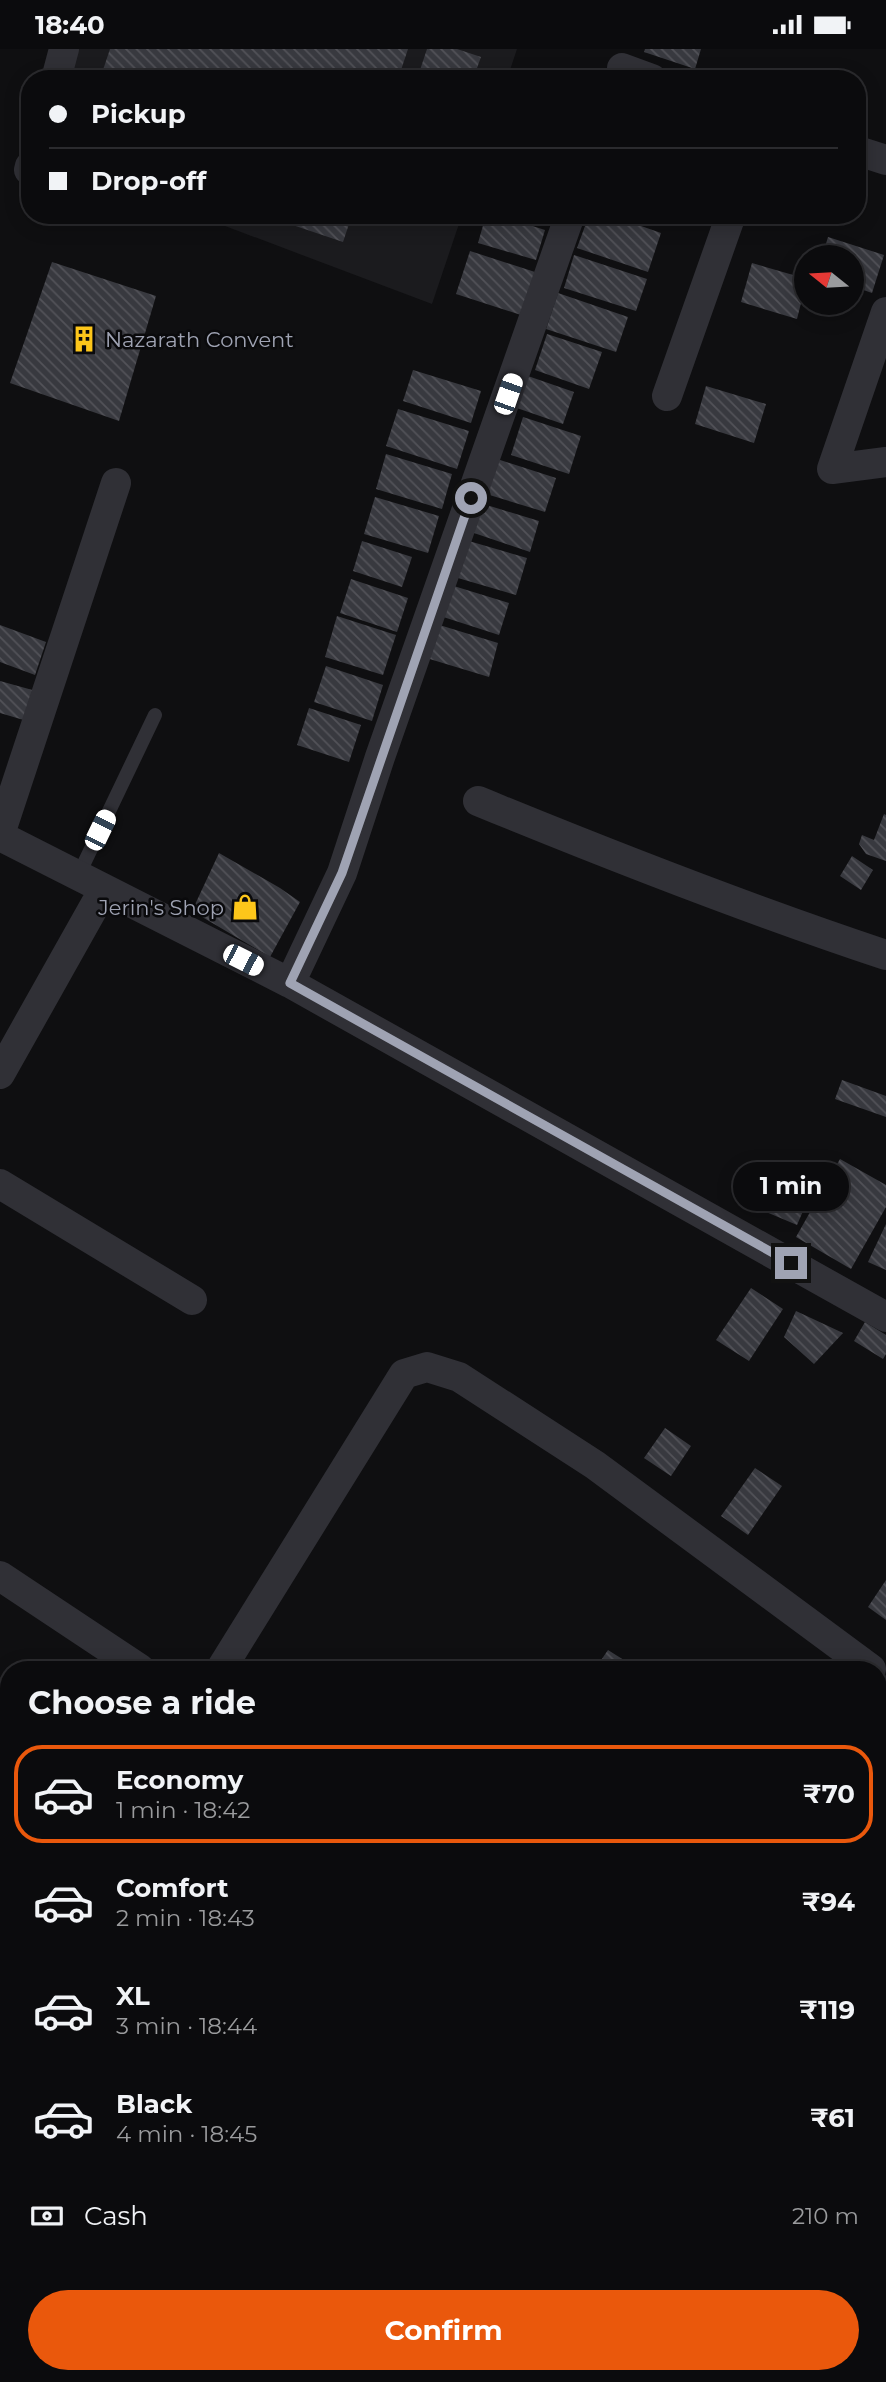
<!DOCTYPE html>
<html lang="en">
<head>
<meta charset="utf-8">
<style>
  :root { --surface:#0b0b0d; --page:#141416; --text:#f1f3f6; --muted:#9a9b9d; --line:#2b2b2e; --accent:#ea580c }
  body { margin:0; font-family:Montserrat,sans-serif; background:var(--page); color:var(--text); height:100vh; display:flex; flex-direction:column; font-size:26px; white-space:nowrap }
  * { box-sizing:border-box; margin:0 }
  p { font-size:23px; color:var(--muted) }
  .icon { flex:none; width:38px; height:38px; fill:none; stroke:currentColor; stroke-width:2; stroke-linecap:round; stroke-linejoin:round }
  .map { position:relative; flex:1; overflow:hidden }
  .sheet { position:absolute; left:0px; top:1612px; width:887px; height:723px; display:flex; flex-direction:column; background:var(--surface); border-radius:28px 28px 0 0; box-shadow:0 4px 18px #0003,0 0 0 2px var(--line) }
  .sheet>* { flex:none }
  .banner { position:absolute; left:21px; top:21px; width:845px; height:154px; border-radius:28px; box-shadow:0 4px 18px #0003,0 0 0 2px var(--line); display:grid; align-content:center; height:154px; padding:0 28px; background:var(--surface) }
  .needle { width:46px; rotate:288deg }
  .controls { position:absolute; left:794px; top:196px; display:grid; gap:14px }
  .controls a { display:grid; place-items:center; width:70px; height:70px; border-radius:50%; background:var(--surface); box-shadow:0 4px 18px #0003,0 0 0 2px var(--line); font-size:35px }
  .end { position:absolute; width:32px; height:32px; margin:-16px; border:9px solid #9fa3b3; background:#111; box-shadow:0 0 0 4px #111 }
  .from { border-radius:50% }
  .bubble { position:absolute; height:49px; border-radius:24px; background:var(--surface); box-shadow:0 4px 18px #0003,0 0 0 2px var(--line); font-size:23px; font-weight:700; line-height:49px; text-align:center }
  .car { position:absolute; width:21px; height:42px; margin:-21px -10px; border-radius:9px; box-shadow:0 0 5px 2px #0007; background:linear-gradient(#fff 24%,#345 0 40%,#fff 0 76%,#345 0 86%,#fff 0) }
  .banner b { display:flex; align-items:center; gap:24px; height:66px; font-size:26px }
  .banner b+b { border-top:2px solid var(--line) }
  .banner i { width:18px; height:18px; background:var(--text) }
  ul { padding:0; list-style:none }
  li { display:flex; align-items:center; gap:21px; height:98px; margin:0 14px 10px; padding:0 14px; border:4px solid transparent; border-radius:28px }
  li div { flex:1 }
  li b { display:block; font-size:26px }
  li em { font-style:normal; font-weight:700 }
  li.current { border-color:var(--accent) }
  li>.icon { width:63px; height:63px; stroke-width:1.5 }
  h2 { padding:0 28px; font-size:32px; line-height:84px }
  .pay { display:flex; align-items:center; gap:18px; height:77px; padding:0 28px; font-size:26px }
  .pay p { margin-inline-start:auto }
  .button { display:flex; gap:14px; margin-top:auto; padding:14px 28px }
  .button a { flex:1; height:80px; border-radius:42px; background:var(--accent); color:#fff; font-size:28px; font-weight:700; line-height:80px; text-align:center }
  .status { display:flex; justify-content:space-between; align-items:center; height:49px; padding:0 35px; background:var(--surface); direction:ltr }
  .status svg { height:19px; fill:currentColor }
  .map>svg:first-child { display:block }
</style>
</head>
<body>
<div class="status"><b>18:40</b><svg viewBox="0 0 49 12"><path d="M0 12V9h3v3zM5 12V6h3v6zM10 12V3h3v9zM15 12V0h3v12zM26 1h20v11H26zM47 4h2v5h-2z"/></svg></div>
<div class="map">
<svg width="886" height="2333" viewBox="0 0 886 2333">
  <defs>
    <pattern id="building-back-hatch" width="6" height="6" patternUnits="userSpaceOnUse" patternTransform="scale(1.75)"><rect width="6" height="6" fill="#38393f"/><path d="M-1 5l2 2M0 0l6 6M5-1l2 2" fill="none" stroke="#525258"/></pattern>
  </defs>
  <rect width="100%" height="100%" fill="#0f0f11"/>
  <path fill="#1b1b1e" d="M76 0H517L507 30H68Z
    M196 166H462L432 255Z"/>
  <path fill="url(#building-back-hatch)" d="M110 0H408L398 30H100Z
    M427 0H457L481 8 473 30H417Z
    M645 0H701L695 20 644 3Z
    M263 166H352L343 193Z
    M401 166H428L425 175Z
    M486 166H498L545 181 536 211 478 194Z
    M589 166H610L661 184 648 223 577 199Z
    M828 188 884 206 872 244 852 237V208H822Z
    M470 202 535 223 521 266 456 245Z
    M574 206 647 230 636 262 564 239Z
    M52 213 156 247 119 372 10 334Z
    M752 214 807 230 797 270 741 253Z
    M558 244 628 268 616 303 546 280Z
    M547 285 602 303 589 340 535 321Z
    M413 321 481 342 471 374 403 352Z
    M525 326 574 343 563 375 514 358Z
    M706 337 766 355 754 394 695 375Z
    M398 360 469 382 457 420 386 397Z
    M523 368 581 387 569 425 511 406Z
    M386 405 452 425 442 460 376 440Z
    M494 409 556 429 545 463 483 444Z
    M375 448 439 467 428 504 364 485Z
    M480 454 539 472 530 503 471 483Z
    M462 490 527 509 516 546 451 527Z
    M362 492 412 508 402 538 353 522Z
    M351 530 408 549 397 583 340 564Z
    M444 534 509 554 499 586 434 565Z
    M337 567 396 586 383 626 325 608Z
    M433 574 498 594 489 628 423 608Z
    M0 576 46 593 35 626 0 613Z
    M326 617 383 636 372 672 314 653Z
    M0 632 36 642 27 672 0 664Z
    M309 659 361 676 349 713 297 696Z
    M884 765 886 766V812L866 805 859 795 862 786 874 791Z
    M219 804 280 839 300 853 270 908 192 862Z
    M852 807 873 821 861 841 840 827Z
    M842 1031 886 1047V1068L835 1050Z
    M840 1110 886 1136V1158L851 1220 796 1188Z
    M775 1123 813 1139 797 1176 759 1160Z
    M886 1175V1221L868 1213Z
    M751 1239 783 1260 749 1312 716 1291Z
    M796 1262 843 1284 814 1315 784 1288Z
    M865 1273 886 1286V1305L883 1310 854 1292Z
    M665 1379 691 1397 671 1427 644 1409Z
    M755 1419 782 1437 748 1486 721 1467Z
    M886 1531V1571L868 1558Z
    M608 1601 638 1620H595Z
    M878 1654 886 1659 878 1673Z
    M886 1746V1783L878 1793V1756Z
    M882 1847 886 1850V1929L878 1941V1852Z
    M886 1973V2014L878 2009V1986Z
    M878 2036 885 2040 878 2050Z
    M886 2280V2333H862L853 2326H878V2290Z
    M404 2326H531L527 2333H399Z"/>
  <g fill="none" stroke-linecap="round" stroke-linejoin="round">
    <path stroke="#303036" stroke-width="14" d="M78 827 155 666
      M878 1816 886 1822"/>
    <path stroke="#303036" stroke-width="30" d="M622 19 652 30
      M56 30 64 0
      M858 102 886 111
      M29 121 30 117
      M886 263 832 420 886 413
      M667 347 731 166
      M478 752C612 807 747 860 886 906
      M0 785 116 434
      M0 787 290 934 886 1268
      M290 934 342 824 380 708 570 166
      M0 1025 104 840
      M0 1135 192 1251
      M0 1527 140 1620
      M221 1620 404 1325 427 1318 459 1328 595 1416 871 1620
      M0 1806 9 1812
      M878 2126 886 2131
      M0 2283 9 2265
      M43 2326 54 2333
      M546 2333 551 2326"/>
    <path stroke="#3e3f46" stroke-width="38" d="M878 2213 886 2202
      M794 2333 799 2326"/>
  </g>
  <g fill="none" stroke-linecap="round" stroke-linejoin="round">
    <path stroke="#9fa3b3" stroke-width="9" d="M471 449 342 824 290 934 791 1214"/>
  </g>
  <defs>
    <g id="building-bare" transform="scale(2.1)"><path d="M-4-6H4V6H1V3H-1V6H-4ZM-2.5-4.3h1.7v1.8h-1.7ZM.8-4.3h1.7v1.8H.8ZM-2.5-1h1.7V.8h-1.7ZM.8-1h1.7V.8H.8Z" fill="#fdc61a" stroke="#0a0a0c" stroke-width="2.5" paint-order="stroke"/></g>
    <g id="shop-bare" transform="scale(2.1)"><path d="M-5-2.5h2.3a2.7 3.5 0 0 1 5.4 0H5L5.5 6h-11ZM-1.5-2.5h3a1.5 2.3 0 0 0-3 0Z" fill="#fdc61a" stroke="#0a0a0c" stroke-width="2.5" paint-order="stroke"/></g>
  </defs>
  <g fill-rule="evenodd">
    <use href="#building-bare" x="84" y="290"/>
    <use href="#shop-bare" x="245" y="858"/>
  </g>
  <g text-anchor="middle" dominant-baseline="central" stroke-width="5" stroke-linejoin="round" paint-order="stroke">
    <g font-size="21" fill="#9fa3b3" stroke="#0a0a0c" text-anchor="start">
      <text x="105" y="290">Nazarath Convent</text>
      <text x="224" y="858" text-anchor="end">Jerin's Shop</text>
    </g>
  </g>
</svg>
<div class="controls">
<a><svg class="needle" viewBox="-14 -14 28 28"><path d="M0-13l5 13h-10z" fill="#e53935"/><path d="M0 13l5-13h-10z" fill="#9a9b9d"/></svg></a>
</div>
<i class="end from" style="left:471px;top:449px"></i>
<i class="end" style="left:791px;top:1214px"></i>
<div class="bubble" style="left:733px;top:1113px;width:116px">1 min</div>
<i class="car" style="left:508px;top:345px;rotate:19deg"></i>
<i class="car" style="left:100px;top:781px;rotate:26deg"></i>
<i class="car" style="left:243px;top:911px;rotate:117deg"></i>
<div class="banner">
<b><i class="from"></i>Pickup</b>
<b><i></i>Drop-off</b>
</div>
<section class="sheet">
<h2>Choose a ride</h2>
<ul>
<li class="current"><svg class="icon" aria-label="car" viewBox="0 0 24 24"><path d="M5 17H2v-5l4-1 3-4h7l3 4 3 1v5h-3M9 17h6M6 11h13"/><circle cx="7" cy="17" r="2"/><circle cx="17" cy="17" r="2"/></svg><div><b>Economy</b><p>1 min · 18:42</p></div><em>₹70</em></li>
<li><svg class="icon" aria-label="car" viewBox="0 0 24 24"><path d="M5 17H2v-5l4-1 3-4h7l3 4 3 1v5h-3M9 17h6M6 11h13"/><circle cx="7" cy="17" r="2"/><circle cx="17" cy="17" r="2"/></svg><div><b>Comfort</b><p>2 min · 18:43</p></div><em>₹94</em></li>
<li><svg class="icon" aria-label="car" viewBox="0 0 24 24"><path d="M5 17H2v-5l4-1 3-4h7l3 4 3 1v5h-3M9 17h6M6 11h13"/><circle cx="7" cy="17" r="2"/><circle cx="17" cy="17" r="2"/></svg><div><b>XL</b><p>3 min · 18:44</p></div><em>₹119</em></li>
<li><svg class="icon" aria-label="car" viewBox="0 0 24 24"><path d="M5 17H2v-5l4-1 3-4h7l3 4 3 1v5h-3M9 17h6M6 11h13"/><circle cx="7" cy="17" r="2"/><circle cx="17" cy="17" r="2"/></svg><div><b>Black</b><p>4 min · 18:45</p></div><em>₹61</em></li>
</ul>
<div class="pay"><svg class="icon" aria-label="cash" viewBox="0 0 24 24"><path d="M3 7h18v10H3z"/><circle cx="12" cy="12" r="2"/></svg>Cash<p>210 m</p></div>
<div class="button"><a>Confirm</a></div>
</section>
</div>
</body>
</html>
